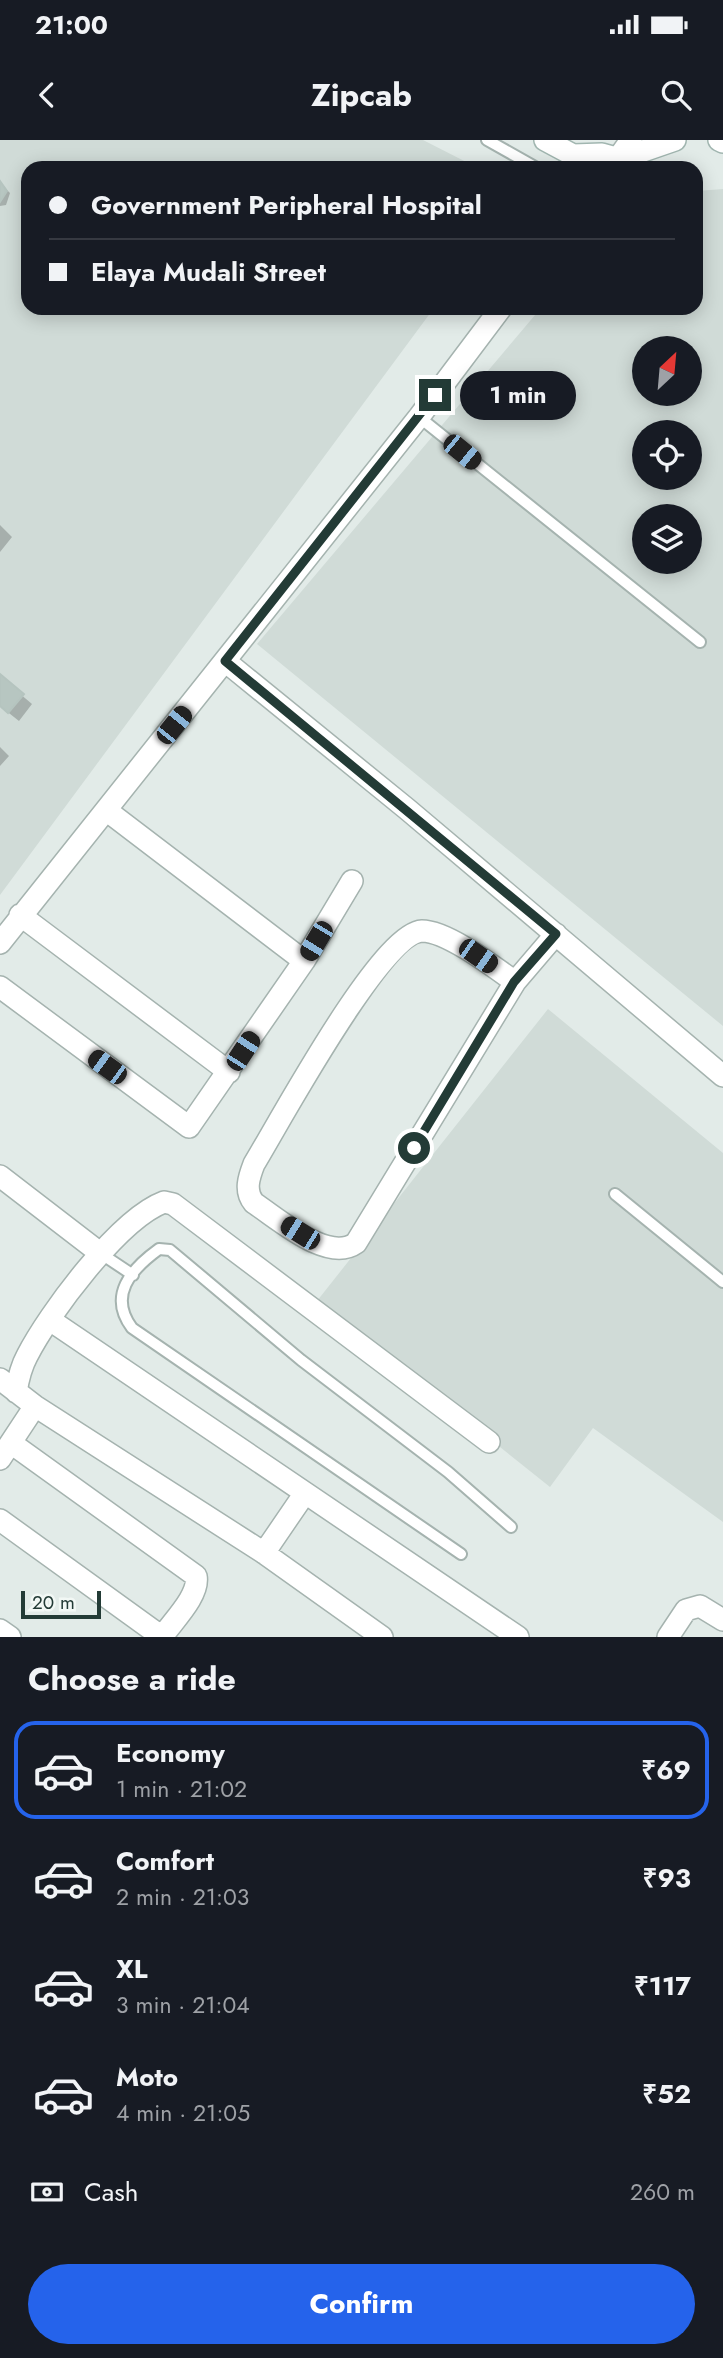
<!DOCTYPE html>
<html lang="en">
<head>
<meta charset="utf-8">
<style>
  :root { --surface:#171b24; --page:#20242c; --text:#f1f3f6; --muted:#9ea1a6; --line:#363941; --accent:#2563eb }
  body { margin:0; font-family:Jost,sans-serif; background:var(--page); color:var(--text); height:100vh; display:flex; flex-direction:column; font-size:26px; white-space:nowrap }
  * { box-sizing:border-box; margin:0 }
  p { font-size:23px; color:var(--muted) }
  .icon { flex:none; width:38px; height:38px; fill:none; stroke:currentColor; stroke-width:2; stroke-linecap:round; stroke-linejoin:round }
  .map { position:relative; height:1497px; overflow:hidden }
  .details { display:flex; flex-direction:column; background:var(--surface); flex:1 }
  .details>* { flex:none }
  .banner { position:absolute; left:21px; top:21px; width:682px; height:154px; border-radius:21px; box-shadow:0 4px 18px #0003; display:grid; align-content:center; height:154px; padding:0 28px; background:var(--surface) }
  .needle { width:46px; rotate:26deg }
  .fabs { position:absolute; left:632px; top:196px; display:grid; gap:14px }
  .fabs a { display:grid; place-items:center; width:70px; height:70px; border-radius:50%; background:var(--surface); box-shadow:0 4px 18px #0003; font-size:35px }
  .scale { position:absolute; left:21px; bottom:18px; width:80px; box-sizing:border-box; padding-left:7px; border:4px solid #233b36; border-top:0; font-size:19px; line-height:24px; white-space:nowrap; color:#233b36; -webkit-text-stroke:5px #f2f8f5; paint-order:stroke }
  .end { position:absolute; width:32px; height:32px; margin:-16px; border:9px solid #233b36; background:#fff; box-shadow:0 0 0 4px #fff }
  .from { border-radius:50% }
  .bubble { position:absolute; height:49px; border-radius:24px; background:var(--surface); box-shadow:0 4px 18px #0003; font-size:23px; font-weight:700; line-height:49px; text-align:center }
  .car { position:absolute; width:21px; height:42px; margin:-21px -10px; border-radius:9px; box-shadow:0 0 5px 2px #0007; background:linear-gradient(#222 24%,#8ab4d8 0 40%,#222 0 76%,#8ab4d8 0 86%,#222 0) }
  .banner b { display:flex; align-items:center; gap:24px; height:66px; font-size:26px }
  .banner b+b { border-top:2px solid var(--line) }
  .banner i { width:18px; height:18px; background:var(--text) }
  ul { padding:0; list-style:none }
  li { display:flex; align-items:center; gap:21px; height:98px; margin:0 14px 10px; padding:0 14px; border:4px solid transparent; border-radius:21px }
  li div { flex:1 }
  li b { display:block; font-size:26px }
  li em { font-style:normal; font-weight:700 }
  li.selected { border-color:var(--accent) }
  li>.icon { width:63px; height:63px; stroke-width:1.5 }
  h2 { padding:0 28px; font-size:32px; line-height:84px }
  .pay { display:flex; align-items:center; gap:18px; height:77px; padding:0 28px; font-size:26px }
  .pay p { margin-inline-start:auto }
  .button { display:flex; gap:14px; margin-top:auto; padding:14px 28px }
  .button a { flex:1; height:80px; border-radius:42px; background:var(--accent); color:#fff; font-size:28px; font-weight:700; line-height:80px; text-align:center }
  .status { display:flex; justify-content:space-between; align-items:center; height:49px; padding:0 35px; background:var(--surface); direction:ltr }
  .status svg { height:19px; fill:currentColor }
  header { display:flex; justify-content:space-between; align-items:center; height:91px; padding:0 28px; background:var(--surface); font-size:32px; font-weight:700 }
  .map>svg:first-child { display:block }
</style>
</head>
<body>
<div class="status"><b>21:00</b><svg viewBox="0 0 49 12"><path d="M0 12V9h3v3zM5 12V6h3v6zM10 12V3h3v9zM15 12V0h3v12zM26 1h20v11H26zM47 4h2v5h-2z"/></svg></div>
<header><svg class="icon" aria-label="back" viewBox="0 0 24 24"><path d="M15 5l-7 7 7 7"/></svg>Zipcab<svg class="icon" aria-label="search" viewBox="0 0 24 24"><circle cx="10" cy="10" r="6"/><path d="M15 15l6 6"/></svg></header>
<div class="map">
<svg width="723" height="1497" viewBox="0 0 723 1497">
  <rect width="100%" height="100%" fill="#e2ebe8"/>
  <path fill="#d0dbd7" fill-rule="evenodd" d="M0 0H423L478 28H28V168H434L0 755Z
    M723 49V886L257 504 541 168H696L697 51ZM644 208H690V254H644ZM644 292H690V338H644ZM644 376H690V422H644Z
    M548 869 723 1013V1382L593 1288 550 1347 317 1161Z"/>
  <path fill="#0003" d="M0 43 10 53 6 65 0 66Z
    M0 385 12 397 0 412Z
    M0 537 32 564 19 581 0 566Z
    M0 607 9 616 0 626Z"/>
  <path fill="#b7c6c1" stroke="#b5c4bf" stroke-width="2" d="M0 41 7 51 0 62Z
    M0 534 24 554 8 573 0 566Z"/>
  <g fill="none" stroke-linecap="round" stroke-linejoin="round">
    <g stroke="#a5b3af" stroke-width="14">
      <path id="lane" d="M487 0 537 28
        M419 277 700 502
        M615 1054 723 1142
        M100 1113 133 1135
        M461 1414 132 1188C108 1156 130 1130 159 1109L170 1110 301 1220 448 1332 511 1387"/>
    </g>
    <g stroke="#a5b3af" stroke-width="24">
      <path id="street" d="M611 28 631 0
        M225 521 407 669 723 936
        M106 670 304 821
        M20 775 229 932
        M0 803 419 277 501 168
        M515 842 356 1103C328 1123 280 1080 254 1063 244 1051 249 1037 254 1024 279 983 381 793 422 791 447 791 494 827 515 842L556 794
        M0 847 189 987 304 821 352 741
        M0 1036 100 1113
        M50 1180 518 1497
        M0 1239 35 1266 264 1413 382 1497
        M16 1252C18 1240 21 1227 27 1216 49 1173 119 1079 164 1062L173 1064 489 1302
        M11 1303 196 1436C200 1455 173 1481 162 1497
        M0 1319 35 1266
        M0 1380 162 1497
        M264 1413 305 1353
        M0 1490 10 1497
        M668 1497 686 1470 700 1466 723 1480"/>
    </g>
    <g stroke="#a1b6b0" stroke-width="24">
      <path id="secondary" d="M545 0 573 15 602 14 620 19 675 0
        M719 0 723 2"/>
    </g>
    <use href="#lane" stroke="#fff" stroke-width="10"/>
    <use href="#street" stroke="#fff" stroke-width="21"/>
    <use href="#secondary" stroke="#fff" stroke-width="21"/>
  </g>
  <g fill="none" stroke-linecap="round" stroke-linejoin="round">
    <path stroke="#233b36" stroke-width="9" d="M414 1008 514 842 556 794 225 521 435 255"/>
  </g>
</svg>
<div class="fabs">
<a><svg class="needle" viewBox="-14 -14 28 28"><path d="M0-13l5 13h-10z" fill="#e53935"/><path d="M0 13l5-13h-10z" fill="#9ea1a6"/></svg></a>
<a><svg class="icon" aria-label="locate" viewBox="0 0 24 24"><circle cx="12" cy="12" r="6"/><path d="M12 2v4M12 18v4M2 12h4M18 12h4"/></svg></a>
<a><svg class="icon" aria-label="layers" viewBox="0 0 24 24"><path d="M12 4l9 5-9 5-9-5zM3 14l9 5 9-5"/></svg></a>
</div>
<div class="scale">20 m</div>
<i class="end from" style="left:414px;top:1008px"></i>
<i class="end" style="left:435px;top:255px"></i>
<div class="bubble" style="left:460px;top:231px;width:116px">1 min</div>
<i class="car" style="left:462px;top:312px;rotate:129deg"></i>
<i class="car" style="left:174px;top:585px;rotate:39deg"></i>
<i class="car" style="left:316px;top:801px;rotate:211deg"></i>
<i class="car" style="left:478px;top:816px;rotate:125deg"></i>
<i class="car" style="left:243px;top:911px;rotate:33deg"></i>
<i class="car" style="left:107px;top:927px;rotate:306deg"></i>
<i class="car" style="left:300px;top:1093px;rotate:302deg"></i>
<div class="banner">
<b><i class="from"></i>Government Peripheral Hospital</b>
<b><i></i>Elaya Mudali Street</b>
</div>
</div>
<section class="details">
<h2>Choose a ride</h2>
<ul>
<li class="selected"><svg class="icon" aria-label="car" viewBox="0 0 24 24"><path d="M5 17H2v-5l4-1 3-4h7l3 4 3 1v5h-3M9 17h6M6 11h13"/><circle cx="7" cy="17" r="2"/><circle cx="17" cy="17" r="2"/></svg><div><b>Economy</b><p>1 min · 21:02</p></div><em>₹69</em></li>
<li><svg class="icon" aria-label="car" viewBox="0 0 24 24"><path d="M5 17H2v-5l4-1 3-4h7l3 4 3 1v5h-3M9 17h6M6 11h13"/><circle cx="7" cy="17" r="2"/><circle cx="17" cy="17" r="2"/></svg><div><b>Comfort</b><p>2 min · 21:03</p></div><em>₹93</em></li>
<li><svg class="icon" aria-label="car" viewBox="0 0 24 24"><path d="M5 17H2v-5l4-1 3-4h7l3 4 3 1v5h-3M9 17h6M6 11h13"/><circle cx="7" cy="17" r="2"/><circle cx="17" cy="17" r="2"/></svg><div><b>XL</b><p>3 min · 21:04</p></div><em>₹117</em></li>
<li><svg class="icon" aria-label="car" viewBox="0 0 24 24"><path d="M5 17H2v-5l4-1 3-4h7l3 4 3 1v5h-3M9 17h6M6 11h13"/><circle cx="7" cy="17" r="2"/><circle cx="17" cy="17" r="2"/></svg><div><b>Moto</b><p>4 min · 21:05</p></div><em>₹52</em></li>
</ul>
<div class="pay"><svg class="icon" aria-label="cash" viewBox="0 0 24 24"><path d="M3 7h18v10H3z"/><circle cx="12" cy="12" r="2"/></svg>Cash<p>260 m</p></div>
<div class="button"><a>Confirm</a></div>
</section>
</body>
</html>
